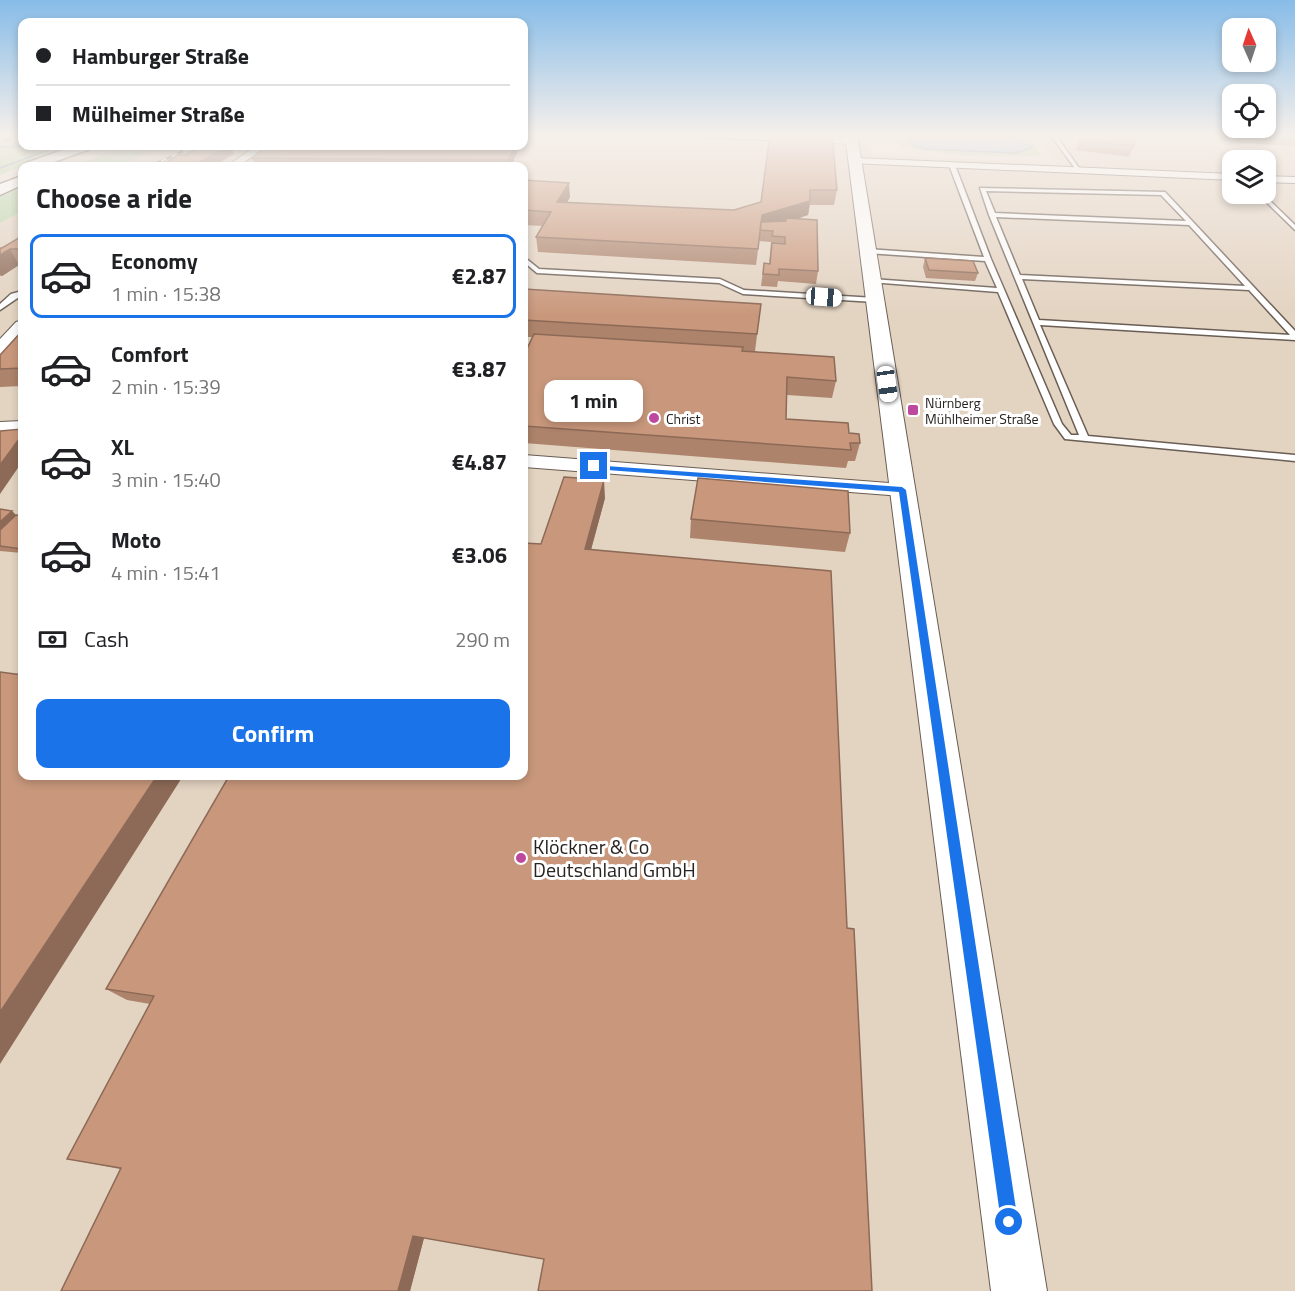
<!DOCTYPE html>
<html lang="en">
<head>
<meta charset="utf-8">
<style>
  :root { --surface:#fff; --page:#f2f2f2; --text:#202124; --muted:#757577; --line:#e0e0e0; --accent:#1a73e8 }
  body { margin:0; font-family:"Titillium Web",sans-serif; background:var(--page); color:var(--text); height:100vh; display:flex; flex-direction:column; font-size:22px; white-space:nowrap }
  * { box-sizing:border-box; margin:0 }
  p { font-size:20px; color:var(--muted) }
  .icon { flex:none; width:33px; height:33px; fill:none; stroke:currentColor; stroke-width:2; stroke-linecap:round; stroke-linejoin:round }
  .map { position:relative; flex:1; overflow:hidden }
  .details { position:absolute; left:18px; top:162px; width:510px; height:618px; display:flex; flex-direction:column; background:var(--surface); border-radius:12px; box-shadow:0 3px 9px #0003 }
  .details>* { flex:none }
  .banner { position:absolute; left:18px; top:18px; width:510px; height:132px; border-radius:12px; box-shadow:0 3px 9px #0003; display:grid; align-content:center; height:132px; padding:0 18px; background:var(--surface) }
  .needle { width:39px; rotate:357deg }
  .tools { position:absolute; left:1222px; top:18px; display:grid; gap:12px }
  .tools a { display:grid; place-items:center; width:54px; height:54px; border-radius:12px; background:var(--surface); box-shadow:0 3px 9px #0003; font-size:30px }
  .end { position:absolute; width:27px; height:27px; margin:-14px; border:8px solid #1a73e8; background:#fff; box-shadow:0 0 0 3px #fff }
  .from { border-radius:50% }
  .bubble { position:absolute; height:42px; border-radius:12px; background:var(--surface); box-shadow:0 3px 9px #0003; font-size:20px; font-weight:700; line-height:42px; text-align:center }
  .car { position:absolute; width:18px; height:36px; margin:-18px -9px; border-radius:8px; box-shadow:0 0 4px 2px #0007; background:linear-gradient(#fff 24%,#345 0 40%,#fff 0 76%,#345 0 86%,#fff 0) }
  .banner b { display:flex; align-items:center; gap:21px; height:57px; font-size:22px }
  .banner b+b { border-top:2px solid var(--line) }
  .banner i { width:15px; height:15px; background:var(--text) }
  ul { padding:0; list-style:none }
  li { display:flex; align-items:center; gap:18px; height:84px; margin:0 12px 9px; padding:0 6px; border:3px solid transparent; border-radius:12px }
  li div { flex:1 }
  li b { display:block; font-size:22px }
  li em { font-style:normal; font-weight:700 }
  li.active { border-color:var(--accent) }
  li>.icon { width:54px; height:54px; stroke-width:1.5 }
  h2 { padding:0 18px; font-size:27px; line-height:72px }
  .pay { display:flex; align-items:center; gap:15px; height:66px; padding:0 18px; font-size:22px }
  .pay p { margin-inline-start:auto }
  .primary-button { display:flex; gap:12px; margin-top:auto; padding:12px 18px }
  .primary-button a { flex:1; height:69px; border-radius:12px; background:var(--accent); color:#fff; font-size:24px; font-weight:700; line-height:69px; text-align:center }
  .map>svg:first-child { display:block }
</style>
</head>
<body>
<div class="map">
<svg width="1295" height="1291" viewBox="0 0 1295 1291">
  <rect width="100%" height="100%" fill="#ebddd3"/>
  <path fill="#e3d3c1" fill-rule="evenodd" d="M524 134H868L872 154 1056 164 1036 134H1295V1291H0V223L22 211V776H524V166H120L151 151 171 146H524ZM1233 160H1266V194H1233Z"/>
  <path fill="#b6d4a8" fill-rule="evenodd" d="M895 134H1027L1041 155C995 157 946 156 901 146ZM927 135 1015 153 925 149 913 145 908 140Z
    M22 137V146H76L0 175V147Z
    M125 146H160L120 166H73Z
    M22 187V211L0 223V197Z"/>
  <path fill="#95c8e9" stroke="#7596ad" stroke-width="1.5" d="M927 135C947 135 1020 132 1031 148L1015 153 925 149 913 145 908 139Z"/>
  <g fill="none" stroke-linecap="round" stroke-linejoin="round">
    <path fill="#7596ad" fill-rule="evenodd" d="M22 145 54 147 56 148 0 169V167L49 149 22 147 0 148V146Z"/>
    <g stroke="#695d54" stroke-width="3">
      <path id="service" d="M1050 134H1055L1081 171H1077Z
        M214 146H260L262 147 216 148Z
        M952 163 955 165 991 259 1062 424 1071 435H1079L989 215 980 188 1165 192 1295 331V340L1040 325 1088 436 1295 455V461L1065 439 1054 424 998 292 870 282V280L872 279 997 288 985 261 867 253 864 251 867 249 984 257 949 165ZM986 191 1161 195 1186 221 995 213ZM996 217 1189 225 1245 286 1020 275ZM1022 279 1249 290 1290 335 1039 320Z
        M1258 194H1263L1295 225V230Z
        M524 257 539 269 720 279 744 290 875 298 879 300 875 302 743 294 719 283 537 273 524 262Z
        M22 291V295L0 310V304L11 294Z"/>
    </g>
    <g stroke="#695d54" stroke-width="2">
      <path id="minor" d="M689 134 852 138 857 141 852 144 694 137Z
        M256 146H267L239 166H227Z
        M855 158 1233 174V180L851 163V159Z
        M1266 176 1295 177V183L1266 182Z
        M22 320V334L6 353 0 354V339L16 322Z
        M22 421V433L0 434V422Z
        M524 455 902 484 909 485 912 490 909 495 902 496 524 467Z"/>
    </g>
    <g stroke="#695d54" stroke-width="2">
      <path id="tertiary" d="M845 134H857L1047 1291H991Z"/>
    </g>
    <g stroke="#695d54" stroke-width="3">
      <path id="trunk" d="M74 146H92L90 149 43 166H24L26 163Z
        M22 176V185L0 195V184Z"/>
    </g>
    <use href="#service" fill="#fff" fill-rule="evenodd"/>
    <use href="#minor" fill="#fff" fill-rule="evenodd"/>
    <use href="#tertiary" fill="#fff" fill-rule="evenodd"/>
    <use href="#trunk" fill="#fff" fill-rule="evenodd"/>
    <g stroke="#635b56" stroke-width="3">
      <path id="rail" d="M0 143 21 134
        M150 166 195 146"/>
    </g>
    <use href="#rail" stroke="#fff" stroke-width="2" stroke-dasharray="6" stroke-linecap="butt"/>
  </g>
  <path fill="#ad836b" d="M770 134 837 190 834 205H810L808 215 797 219 818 271 816 284 778 281 777 287 761 286 764 263 769 264 771 242 759 241 756 265 538 252 536 237 542 226 524 225V180L570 197 567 202 734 210 761 202Z
    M1082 134 1134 146 1129 157 1076 150Z
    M1228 134H1295V146L1239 143Z
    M520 146 511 166H252L254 165 252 158Z
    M22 236V265H19L2 276H0V248H2Z
    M925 258 978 273 975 281 926 278 923 267Z
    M524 289 761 304 755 351 836 381 832 398 787 395 786 419 849 433 860 443 855 461H848L846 468 524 443V355L532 337H524Z
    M22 331V386L0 387V355Z
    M605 498 591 550 544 1259 424 1238 410 1291H64L120 1169 67 1159 150 1004 127 1000 106 989 541 544Z
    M0 509 12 511 16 515 22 516V553L0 551Z
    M691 519 850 533 845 552 690 538Z"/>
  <path fill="#8d6a57" d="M228 146H231L234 154 214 166H193Z
    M515 146H520L511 166H509L508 160Z
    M569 183 570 197 559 217 557 202Z
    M810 201 808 215 760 230 756 265 762 215Z
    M10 249 19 265 2 276 0 274V255Z
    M22 435V462L0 494V465Z
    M604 480 605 498 586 568 585 549Z
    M12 511 20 520 0 539V522Z
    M157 776H183L0 1064V1012Z
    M413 1236 424 1238 410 1291H398Z"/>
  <path fill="#c9987c" stroke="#8d6a57" stroke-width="1.5" d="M770 134H832L837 190H810V201L762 215 758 249 536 237 551 212 524 210V180L569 183 557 202 734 210 761 202Z
    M1082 134H1122L1135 136 1134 146 1080 140Z
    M1266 134H1295V135Z
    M200 146H228L193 166H161L178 155H186Z
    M266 146H515L508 160 252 158Z
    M254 165H273L271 166H252Z
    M786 218 817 220 818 271 779 269V275L763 274 764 263 770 264 772 243 785 244V237L772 236 773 231 760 230 761 222 786 221Z
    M22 236V249H10L0 255V248H2Z
    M925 258 973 261 978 273 929 270Z
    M524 289 761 304 757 334 524 320Z
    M22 331V368L0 369V355Z
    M534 334 743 347 742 351 834 357 836 381 787 377 786 419 848 423 849 433 859 434 860 443H850L851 450 524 426V355Z
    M22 429V435L0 465V431Z
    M564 477 604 480 585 549 831 571 847 928 854 929 872 1291H538L544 1259 413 1236 398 1291H61L121 1168 67 1159 154 996 106 989 229 776H524V543L541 544Z
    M698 478 848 491 850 533 691 519Z
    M0 509 12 511 0 522Z
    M16 515 22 516V549L0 546V530Z
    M0 672 22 675V776H157L0 1012Z"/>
  <linearGradient id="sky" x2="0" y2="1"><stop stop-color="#87bce8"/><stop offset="0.43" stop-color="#f6f0eb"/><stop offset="1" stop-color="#f6f0eb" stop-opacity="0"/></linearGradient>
  <rect width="1295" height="315" fill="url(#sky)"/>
  <path fill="#1a73e8" d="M592 465 902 487 906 490 1018 1222 1015 1228 1009 1230 1004 1228 1001 1222 899 492 594 469 592 468Z"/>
  <g fill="#bf489f" stroke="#fff" stroke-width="2">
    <rect x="907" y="404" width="12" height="12" rx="3"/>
    <circle cx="654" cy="418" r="6"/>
    <circle cx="521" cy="858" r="6"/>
  </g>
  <g text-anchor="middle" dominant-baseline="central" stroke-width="6" stroke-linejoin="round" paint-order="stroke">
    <g font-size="14" fill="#292320" stroke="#fff" text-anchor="start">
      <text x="925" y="402">Nürnberg<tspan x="925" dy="16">Mühlheimer Straße</tspan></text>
      <text x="666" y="418">Christ</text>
    </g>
    <g font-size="20" fill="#292320" stroke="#fff" text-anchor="start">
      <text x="533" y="846">Klöckner &amp; Co<tspan x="533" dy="23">Deutschland GmbH</tspan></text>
    </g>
  </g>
</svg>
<div class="tools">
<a><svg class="needle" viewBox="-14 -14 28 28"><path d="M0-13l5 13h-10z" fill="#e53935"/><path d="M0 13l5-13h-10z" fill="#757577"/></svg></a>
<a><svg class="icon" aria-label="locate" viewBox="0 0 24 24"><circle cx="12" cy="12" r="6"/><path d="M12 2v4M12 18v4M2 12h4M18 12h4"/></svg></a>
<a><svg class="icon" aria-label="layers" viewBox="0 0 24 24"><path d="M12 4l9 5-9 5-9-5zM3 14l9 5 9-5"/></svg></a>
</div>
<i class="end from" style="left:1009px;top:1222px"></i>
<i class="end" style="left:594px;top:466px"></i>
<div class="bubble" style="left:544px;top:380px;width:99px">1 min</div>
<i class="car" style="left:824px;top:297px;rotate:94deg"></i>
<i class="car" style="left:887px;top:384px;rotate:172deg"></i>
<div class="banner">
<b><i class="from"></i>Hamburger Straße</b>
<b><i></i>Mülheimer Straße</b>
</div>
<section class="details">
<h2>Choose a ride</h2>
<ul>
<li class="active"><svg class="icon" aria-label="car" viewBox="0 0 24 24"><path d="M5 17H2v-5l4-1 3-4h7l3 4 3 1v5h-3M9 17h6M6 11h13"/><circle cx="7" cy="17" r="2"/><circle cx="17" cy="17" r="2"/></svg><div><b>Economy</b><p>1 min · 15:38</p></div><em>€2.87</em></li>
<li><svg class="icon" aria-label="car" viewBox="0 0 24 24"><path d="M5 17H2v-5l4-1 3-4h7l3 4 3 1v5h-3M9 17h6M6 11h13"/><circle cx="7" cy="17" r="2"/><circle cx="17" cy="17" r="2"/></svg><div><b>Comfort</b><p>2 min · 15:39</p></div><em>€3.87</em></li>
<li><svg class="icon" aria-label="car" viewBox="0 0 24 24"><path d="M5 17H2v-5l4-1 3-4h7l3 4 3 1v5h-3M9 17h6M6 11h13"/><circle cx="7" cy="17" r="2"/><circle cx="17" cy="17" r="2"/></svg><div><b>XL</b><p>3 min · 15:40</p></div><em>€4.87</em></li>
<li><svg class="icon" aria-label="car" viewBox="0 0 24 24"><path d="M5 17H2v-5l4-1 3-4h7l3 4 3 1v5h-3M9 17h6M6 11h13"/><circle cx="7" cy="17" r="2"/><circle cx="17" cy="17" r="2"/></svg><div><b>Moto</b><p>4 min · 15:41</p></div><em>€3.06</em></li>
</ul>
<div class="pay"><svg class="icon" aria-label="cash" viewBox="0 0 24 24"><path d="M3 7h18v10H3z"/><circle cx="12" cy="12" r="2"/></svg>Cash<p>290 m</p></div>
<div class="primary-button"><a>Confirm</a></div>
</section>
</div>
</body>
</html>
